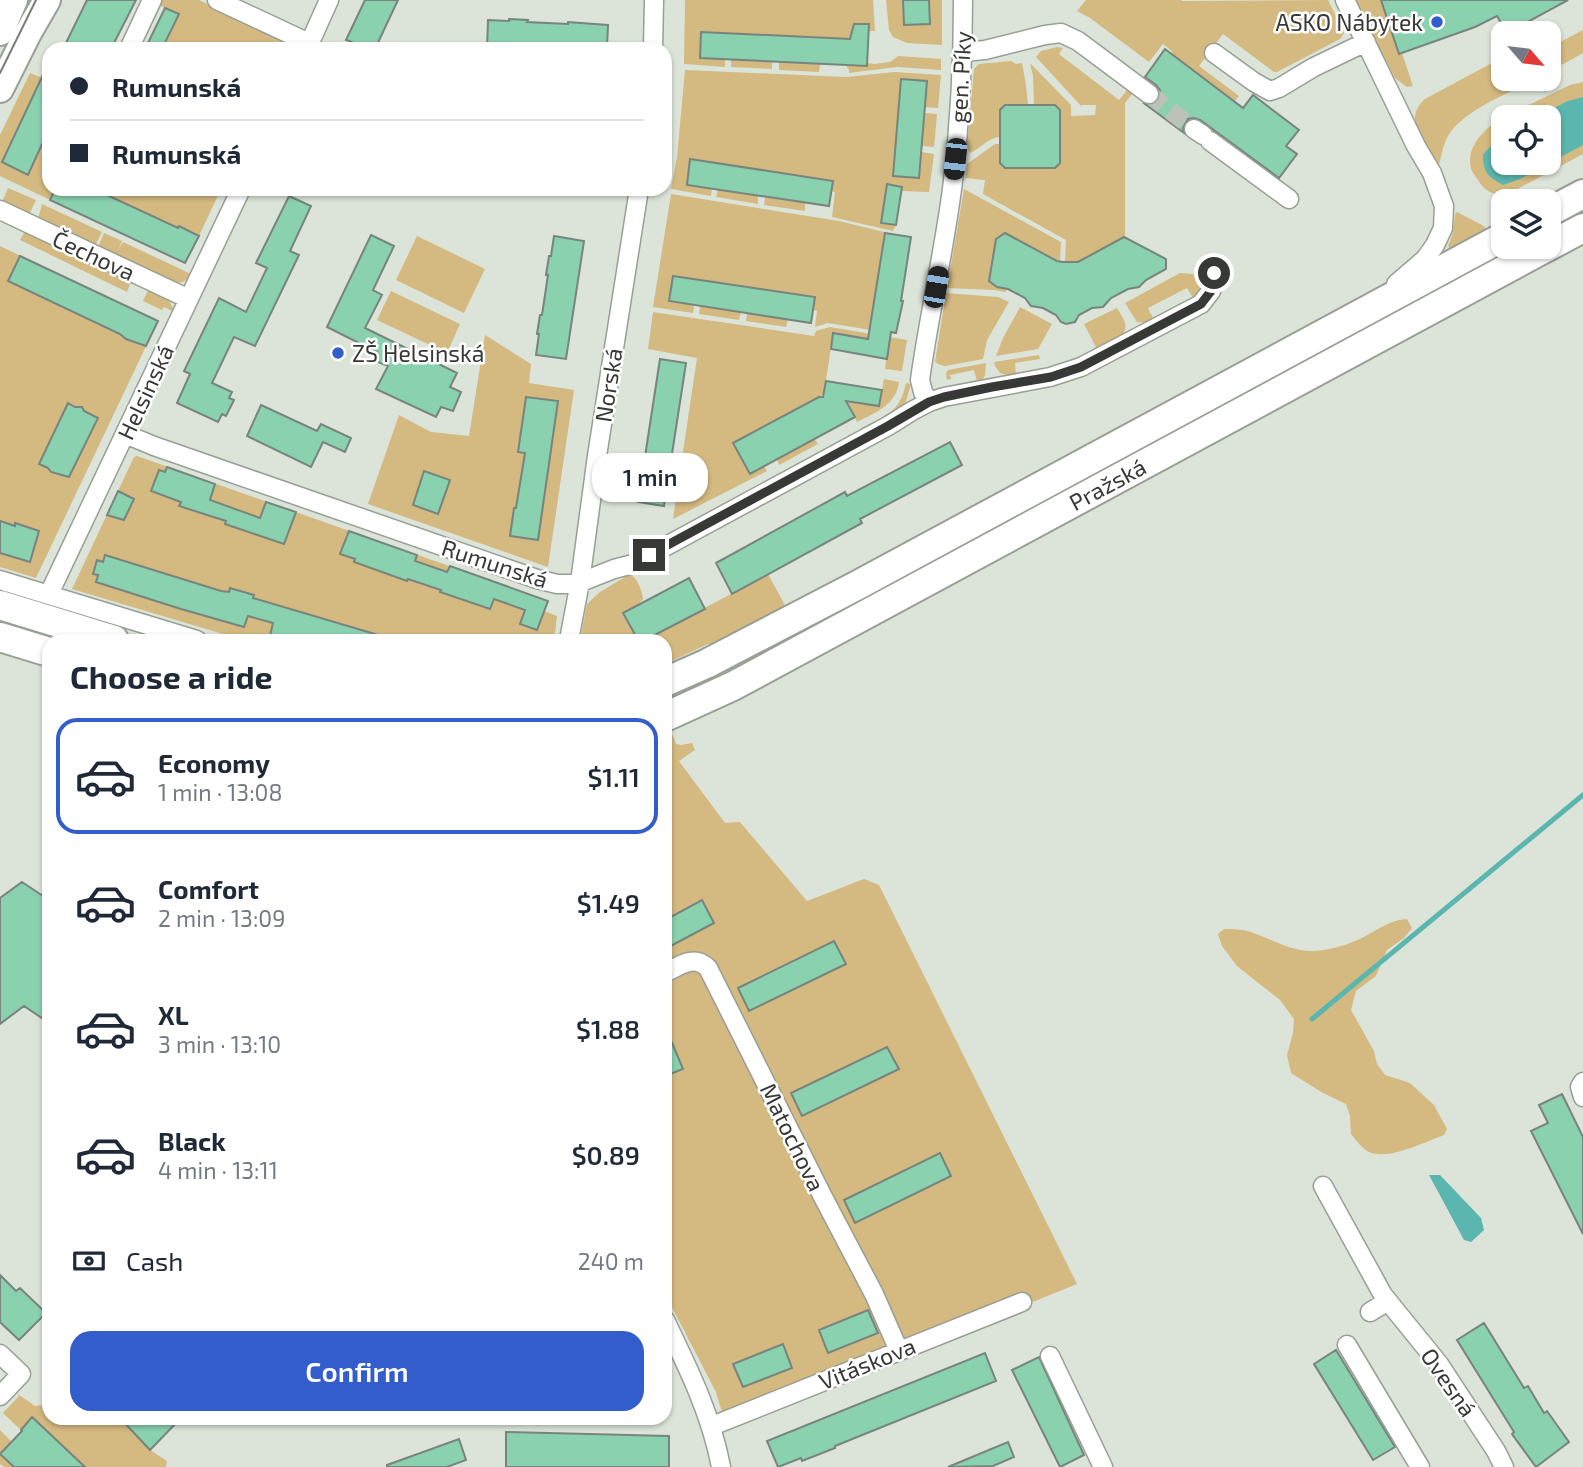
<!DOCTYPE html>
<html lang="en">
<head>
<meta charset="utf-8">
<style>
  :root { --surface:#fff; --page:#f2f2f3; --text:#1f2937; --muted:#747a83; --line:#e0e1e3; --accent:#335ccc }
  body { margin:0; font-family:"Exo 2",sans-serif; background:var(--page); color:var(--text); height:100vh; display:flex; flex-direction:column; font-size:26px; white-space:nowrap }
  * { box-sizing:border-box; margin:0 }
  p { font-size:23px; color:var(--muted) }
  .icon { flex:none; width:38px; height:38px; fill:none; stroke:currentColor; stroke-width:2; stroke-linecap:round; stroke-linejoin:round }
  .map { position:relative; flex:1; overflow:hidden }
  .panel { position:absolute; left:42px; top:634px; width:630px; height:791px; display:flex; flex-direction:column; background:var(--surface); border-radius:21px; box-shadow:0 2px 5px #0004 }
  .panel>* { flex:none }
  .hud { position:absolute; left:42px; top:42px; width:630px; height:154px; border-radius:21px; box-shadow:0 2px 5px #0004; display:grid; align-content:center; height:154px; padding:0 28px; background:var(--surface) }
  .needle { width:46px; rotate:118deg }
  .controls { position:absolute; left:1491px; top:21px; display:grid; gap:14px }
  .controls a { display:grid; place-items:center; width:70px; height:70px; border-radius:14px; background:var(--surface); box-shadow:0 2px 5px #0004; font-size:35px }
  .end { position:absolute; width:32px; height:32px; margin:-16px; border:9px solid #363935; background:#fff; box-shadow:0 0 0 4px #fff }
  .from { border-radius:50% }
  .bubble { position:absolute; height:49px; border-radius:21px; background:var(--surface); box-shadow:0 2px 5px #0004; font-size:23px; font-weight:600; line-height:49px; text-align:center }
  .car { position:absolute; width:21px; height:42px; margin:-21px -10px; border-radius:9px; box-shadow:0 0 5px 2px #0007; background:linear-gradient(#222 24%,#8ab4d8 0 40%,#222 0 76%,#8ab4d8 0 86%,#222 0) }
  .hud b { display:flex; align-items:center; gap:24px; height:66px; font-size:26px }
  .hud b+b { border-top:2px solid var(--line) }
  .hud i { width:18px; height:18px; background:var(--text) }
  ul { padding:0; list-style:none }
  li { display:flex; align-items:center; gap:21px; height:116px; margin:0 14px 10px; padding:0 14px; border:4px solid transparent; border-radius:21px }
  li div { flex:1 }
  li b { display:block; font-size:26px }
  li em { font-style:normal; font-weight:600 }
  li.selected { border-color:var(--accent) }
  li>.icon { width:63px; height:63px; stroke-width:1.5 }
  h2 { padding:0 28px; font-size:32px; line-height:84px }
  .pay { display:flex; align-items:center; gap:18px; height:77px; padding:0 28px; font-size:26px }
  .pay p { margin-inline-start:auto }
  .primary-button { display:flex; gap:14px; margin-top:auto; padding:14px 28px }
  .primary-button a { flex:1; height:80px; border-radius:21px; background:var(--accent); color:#fff; font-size:28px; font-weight:600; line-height:80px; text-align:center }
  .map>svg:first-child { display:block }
</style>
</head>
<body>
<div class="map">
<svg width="1583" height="1467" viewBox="0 0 1583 1467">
  <rect width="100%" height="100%" fill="#dce4d9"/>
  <path fill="#d4b980" d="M160 0H199L282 40 288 45 286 49H163L179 15 157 4Z
    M685 0H873L875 31H869V24H854L852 65 867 66 868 63 874 64 890 62 898 56 941 59V70L897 67 849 73V69L847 68 849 51 844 39 701 32 700 58 725 59V67L684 64Z
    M886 0H903L904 25 929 24V0H942V45L907 43 893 37 889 30Z
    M1086 0H1182V1L1328 0 1344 33 1340 39 1277 72H1274L1223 34 1199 66 1239 96 1235 101 1171 53 1172 51 1163 44 1149 62 1090 18 1077 11Z
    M1354 0H1381L1399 53H1402L1413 86 1407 87 1395 78Z
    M1583 30V53L1549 72V48Z
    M1057 47 1063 48 1059 54 1119 100 1128 89 1133 93 1125 103V237L1078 262H1065L1066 240 983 194 985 180 965 178 967 164 995 144H1000V163L1005 168H1055L1060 163V110L1055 105H1034L1033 76 1030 63 1071 105V116L1095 115 1096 105H1082L1081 106 1036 57 1041 51Z
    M1503 57V79H1536C1511 92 1462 111 1448 136 1442 146 1442 157 1438 167 1425 147 1401 120 1425 99Z
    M731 59 772 61V69L731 67Z
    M1011 61 1016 64 1022 63 1026 85 1028 105H1005L1000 110V137C989 137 980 149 970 153L967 148 974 69 979 64Z
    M779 62 820 64 819 72 779 70Z
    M685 70 846 77 894 72 941 75 938 108 925 107 927 81 902 79 919 178 921 152 934 154 929 192 901 191 902 187 887 184 881 223 896 225 893 231 832 217 835 192 831 191 832 181 691 159 687 184 712 188 711 196 671 189 677 157Z
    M30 73 42 78 2 162 29 174 49 129V189H55L50 200 0 176V135Z
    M1583 82V154L1506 195C1493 195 1484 191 1478 180 1476 177 1473 174 1472 171 1463 149 1486 126 1503 118V163H1549V117H1504L1570 85Z
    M925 113 937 114 934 147 922 146Z
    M8 188 36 200 29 215 2 202Z
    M94 189H221L199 236 179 226 177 228Z
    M718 189 758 195V204L716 197Z
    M964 189 1061 242 1060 261 1004 233 996 239 989 279 997 287 1008 289 1005 292 995 290 947 288Z
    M671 194 839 221 884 232 885 233 870 329 896 333 895 334 828 323 815 327 817 311 813 310 815 297 673 276 669 301 694 305 693 313 653 307Z
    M765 197 805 203V211L764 205Z
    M42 204 102 232 95 246 38 219Z
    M1457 212 1484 226 1486 229 1450 249 1448 246 1453 233 1455 214Z
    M25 231 131 282 127 292 20 240Z
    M104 233 122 241 118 250 123 242 191 274C187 281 182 284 173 282L98 247Z
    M417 236 485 269 464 313 396 280Z
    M0 246 158 321 36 578 0 567Z
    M1180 273 1207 275V283L1194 299 1187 288 1148 308 1154 320 1146 323 1137 322 1125 303Z
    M148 290 169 301 173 308 172 311 164 307 162 310 143 301Z
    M391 291 460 324 447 353 377 320Z
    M946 293 998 297 1009 302 987 340 983 359 945 366 940 365 935 362Z
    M700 306 741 312 739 320 699 314Z
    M1020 307 1052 324 1038 349 996 356 1003 338Z
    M1117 308C1119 312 1124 318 1125 323 1129 339 1107 344 1097 349L1084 324Z
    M653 312 814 336 816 331 830 327 907 340 902 371 885 369 889 342 833 334 824 394 733 443 749 473 764 466 767 471 673 519 697 358 648 349Z
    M747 313 788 319 786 327 746 321Z
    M485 335 531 364 529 383 574 390 548 567 368 504 399 415 431 432 469 436Z
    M1039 355 1040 359 1015 363 1016 375 1010 376 1000 373 995 366 994 362Z
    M986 363 985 375 983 379 977 381 974 370 950 375 951 379 947 380 946 373 948 370Z
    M884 379 899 382C897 404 875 413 857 422L848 401 879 406Z
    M906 383 911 384 906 401 900 411 863 432 861 428C886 415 900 413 906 383Z
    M809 440H815L818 444 779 465 777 459Z
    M137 456 548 601 544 611 557 616 554 640H243L72 589 134 457Z
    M630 574C638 579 642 590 643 599L638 605 624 613 638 640H580L587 604 600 592Z
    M768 574 786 607 714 645 708 644 665 664V640H645Z
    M671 731 676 744 681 745 692 743 695 750 679 761 725 823 740 822 807 901 864 879 879 885 1077 1284 726 1426 716 1392 665 1294V734Z
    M1407 919 1412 928 1404 938 1387 950 1376 976 1356 991 1351 1010 1374 1051 1377 1064 1385 1075 1410 1083 1434 1105 1447 1129 1444 1135C1425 1142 1386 1162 1367 1151 1361 1147 1355 1139 1351 1134L1350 1116 1346 1104 1323 1093 1291 1073 1287 1055 1293 1033 1294 1019 1280 1000 1237 966 1222 946 1218 934 1224 929C1233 929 1242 929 1251 932 1272 939 1291 952 1314 951 1331 950 1347 945 1362 938 1377 930 1390 920 1407 919Z
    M15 1392 35 1406 49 1404V1418H125L123 1420 150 1450 167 1461 166 1467H85L31 1418 21 1430 3 1413 19 1396Z
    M0 1430 12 1442 14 1467H4L0 1464Z"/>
  <path fill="#5ab6af" d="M1583 97V145L1520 179 1503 185C1487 176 1483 172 1483 154L1503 134V163H1549V117H1536L1568 101Z
    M1429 1175H1440L1481 1218 1484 1230 1471 1242 1464 1240Z"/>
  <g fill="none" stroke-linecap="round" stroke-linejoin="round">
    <path stroke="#5ab6af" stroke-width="5" d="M1312 1019 1583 795"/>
  </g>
  <path fill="#89d1af" stroke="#78847e" stroke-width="2" d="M87 0H136L111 49H63Z
    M365 0H398L375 49H348L352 42 346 40Z
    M903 0H929L930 24 904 25Z
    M1381 0H1568L1507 33 1497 16 1475 27 1399 54Z
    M165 8 179 14 162 49H145Z
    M509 19 528 20 527 22 568 24V22L608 25 607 49H487L488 20 509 21Z
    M854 24H869L867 66 700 58 701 32 850 39Z
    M1165 49 1243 108 1253 95 1299 130 1286 146 1297 154 1279 178 1200 120 1194 118 1188 119 1183 128 1184 133 1145 104H1154L1160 96V90L1156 85 1145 77Z
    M49 62V129L28 175 2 162Z
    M901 79 927 81 919 178 893 176Z
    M1005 105H1055L1060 110V163L1055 168H1005L1000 163V110Z
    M690 159 833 181 829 206 687 185Z
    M887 184 902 187 896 225 881 223Z
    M55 189H94L178 228 179 226 199 236 185 263 50 200Z
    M289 196 311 206 290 251 299 255 255 346 234 337 212 383 232 392 229 398 234 400 226 416 222 414 218 422 177 403 190 374 184 371 219 298 246 312 267 268 256 263Z
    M885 233 911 237 901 301H903L896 333 891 332 887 359 831 349 833 333 868 339Z
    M1005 233 1057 261 1063 262H1078L1124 237 1166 259V269L1146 280 1139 287 1128 289 1111 298 1103 307 1092 308 1079 315 1075 322 1066 324 1061 322 1056 315 1043 308 1031 306 1025 298 1008 289 997 287 989 281 996 239Z
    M371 235 394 246 373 290 382 295 365 328 457 373 450 387 461 392 453 411 441 407 436 417 376 389 388 366 373 360 377 352 327 327Z
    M554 236 584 241 566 359 536 355 539 334H537L540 315H542L548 275H546L549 256H551Z
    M20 256 158 321 146 346 126 339 120 334 8 281Z
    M673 276 815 297 811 323 669 301Z
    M660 359 686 363 664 506 638 502Z
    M826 381 882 390 879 406 846 401 855 417 750 474 733 443 819 397H823Z
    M526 397 558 401 538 540 510 536 514 508H516L525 453 518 452Z
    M68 403 75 407H82L84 411 98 418 69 477 51 472 48 468 39 464Z
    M261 405 317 431 321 424 351 438 345 452 323 442 311 467 247 436Z
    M950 442 962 465 860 519 862 523 732 594 716 563 845 492 847 496Z
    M167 467 215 484 210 500 260 518 266 502 296 512 284 544 225 524 226 521 179 506 181 502 151 491 159 470 165 472Z
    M424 471 450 480 438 514 413 505Z
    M118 491 134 499 124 520 107 515Z
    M0 521 15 526V523L39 531 30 562 0 553Z
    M349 531 417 555 415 561 447 572 450 566 548 601 537 630 520 624 525 610 494 599 490 609 440 592 441 590 408 579 407 581 354 562 355 559 340 554Z
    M105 555 221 591 229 592 230 588 254 595 253 598 385 637 384 640H288L270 636 273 623 248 616 244 627 181 609 96 582 98 575 93 574 97 560 103 562Z
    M689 578 705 609 645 640H638L623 613Z
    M22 882 49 900V1023L24 1006 0 1024V898Z
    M702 900 714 923 665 949V920Z
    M834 941 846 964 749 1011 738 988Z
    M665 1026 683 1069 665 1076Z
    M887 1047 899 1069 802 1116 791 1093Z
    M1562 1094 1583 1137V1234L1531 1131 1548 1123 1539 1105Z
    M940 1153 951 1176 855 1223 844 1200Z
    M0 1275 16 1291 20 1288 46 1313 19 1340 0 1322Z
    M868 1310 878 1333 828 1353 819 1330Z
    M1484 1323 1524 1388 1528 1386 1544 1413 1547 1411 1569 1442 1536 1467 1512 1434 1514 1432 1457 1340Z
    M783 1344 792 1368 743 1387 733 1364Z
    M1336 1350 1395 1447 1373 1460 1314 1364Z
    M985 1353 996 1381 835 1446V1448L802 1461 801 1458 778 1467 767 1441Z
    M1039 1357 1084 1455 1060 1467 1012 1370Z
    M32 1417 85 1467H14L0 1454 22 1431 21 1430Z
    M120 1418H181L150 1450Z
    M506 1432 669 1436V1467H506Z
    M459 1439 466 1460 447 1467H387V1465Z
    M1008 1442 1014 1457 993 1466 948 1467Z"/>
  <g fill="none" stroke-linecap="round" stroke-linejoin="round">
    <path stroke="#bbc2b8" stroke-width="18" stroke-dasharray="18 9" stroke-linecap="butt" d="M1149 94 1194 129"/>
    <g stroke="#989f95" stroke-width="21">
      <path id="street" d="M217 0 309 43
        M1345 0 1416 146 1432 173 1444 206 1443 228 1435 245 1425 259 1396 284
        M129 49 152 0
        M307 49 329 0
        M653 49 654 0
        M963 52 985 50 1045 35 1061 33 1078 41 1149 94
        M1214 53 1254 82 1270 91 1279 88 1314 67 1366 42
        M1194 129 1203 135
        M1210 141 1289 199
        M0 210 189 299
        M929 402 923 392 920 380C929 314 945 248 953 181 960 121 963 60 963 0
        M125 434 154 446 537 579 557 584H576L614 569 633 564 888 426 912 411 929 402 944 397 1050 377 1081 367 1201 304 1211 291 1215 270
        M0 580 197 640
        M49 594 241 189
        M569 640 580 582 597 456 639 189
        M665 973C679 966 694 954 708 968L823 1197 874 1294 899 1351
        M1583 1082 1580 1087 1583 1097
        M1323 1186 1383 1295 1439 1364 1496 1451 1504 1467
        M1370 1312 1388 1301
        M665 1320C688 1368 711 1414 721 1467
        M1347 1345 1420 1467
        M0 1354 21 1374 0 1396
        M1050 1356 1103 1467
        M712 1426 1022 1302"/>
    </g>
    <g stroke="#989f95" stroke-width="30">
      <path id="secondary" d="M0 32 14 0
        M0 89 28 33 47 0"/>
    </g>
    <g stroke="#989f95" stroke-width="32">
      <g id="primary">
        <path d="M1549 212 1583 194"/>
        <path d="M1549 246 1583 228"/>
        <path d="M0 605 114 640"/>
        <path d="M0 637 49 652"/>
        <path d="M665 682 706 664 856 586 1503 237"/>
        <path id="s1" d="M665 717 733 686 1547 247"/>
      </g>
    </g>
    <use href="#street" stroke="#fff" stroke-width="18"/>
    <use href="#secondary" stroke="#fff" stroke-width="26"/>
    <use href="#primary" stroke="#fff" stroke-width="28"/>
    <path stroke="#787d76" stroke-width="2" d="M0 73 36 0"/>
  </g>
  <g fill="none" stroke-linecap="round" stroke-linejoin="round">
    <path stroke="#363935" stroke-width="9" d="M649 555 888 426 929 402 944 397 992 387 1051 377 1081 367 1201 304 1211 291 1214 273"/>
  </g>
  <g fill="#335ccc" stroke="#fff" stroke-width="2.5">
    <circle cx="1437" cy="22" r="7"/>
    <circle cx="338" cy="353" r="7"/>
  </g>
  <g text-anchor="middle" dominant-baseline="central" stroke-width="5" stroke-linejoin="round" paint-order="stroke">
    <g font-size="23" fill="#363935" stroke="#fff" text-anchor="end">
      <text x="1423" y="22">ASKO Nábytek</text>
      <text x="352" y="353" text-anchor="start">ZŠ Helsinská</text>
    </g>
    <g font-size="23" fill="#363935" stroke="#fff">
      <text transform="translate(960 77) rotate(-87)">gen. Píky</text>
      <text transform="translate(94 255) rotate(25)">Čechova</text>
      <text transform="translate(608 385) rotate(-81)">Norská</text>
      <text transform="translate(145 392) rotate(-65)">Helsinská</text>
      <text stroke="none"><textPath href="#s1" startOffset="500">Pražská</textPath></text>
      <text transform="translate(495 563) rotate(18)">Rumunská</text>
      <text transform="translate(793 1137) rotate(64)">Matochova</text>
      <text transform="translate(867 1363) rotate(-22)">Vitáskova</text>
      <text transform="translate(1449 1382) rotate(55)">Ovesná</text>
    </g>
  </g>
</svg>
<div class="controls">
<a><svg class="needle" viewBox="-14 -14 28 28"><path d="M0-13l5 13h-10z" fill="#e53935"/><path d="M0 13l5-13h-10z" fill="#747a83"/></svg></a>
<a><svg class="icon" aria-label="locate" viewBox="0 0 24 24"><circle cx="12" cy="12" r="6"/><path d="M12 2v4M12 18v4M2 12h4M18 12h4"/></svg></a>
<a><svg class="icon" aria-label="layers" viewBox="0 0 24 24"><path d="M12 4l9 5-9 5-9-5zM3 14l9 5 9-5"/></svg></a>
</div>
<i class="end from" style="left:1214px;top:273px"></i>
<i class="end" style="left:649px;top:555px"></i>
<div class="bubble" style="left:592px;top:453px;width:116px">1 min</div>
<i class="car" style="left:955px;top:159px;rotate:186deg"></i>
<i class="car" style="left:936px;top:287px;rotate:10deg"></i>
<div class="hud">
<b><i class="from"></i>Rumunská</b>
<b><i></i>Rumunská</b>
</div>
<section class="panel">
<h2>Choose a ride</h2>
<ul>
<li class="selected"><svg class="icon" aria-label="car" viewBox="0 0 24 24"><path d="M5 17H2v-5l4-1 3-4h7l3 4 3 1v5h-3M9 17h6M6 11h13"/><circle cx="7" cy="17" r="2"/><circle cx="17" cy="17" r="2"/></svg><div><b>Economy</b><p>1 min · 13:08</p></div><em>$1.11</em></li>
<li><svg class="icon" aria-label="car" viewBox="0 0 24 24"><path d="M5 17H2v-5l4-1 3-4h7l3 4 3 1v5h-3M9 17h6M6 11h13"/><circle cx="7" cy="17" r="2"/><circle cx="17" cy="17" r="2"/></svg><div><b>Comfort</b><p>2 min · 13:09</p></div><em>$1.49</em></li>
<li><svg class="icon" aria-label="car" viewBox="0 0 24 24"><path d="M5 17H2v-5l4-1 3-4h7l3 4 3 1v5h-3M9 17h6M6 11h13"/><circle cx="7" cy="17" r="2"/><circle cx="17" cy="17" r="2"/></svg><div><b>XL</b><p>3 min · 13:10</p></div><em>$1.88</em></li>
<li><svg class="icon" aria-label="car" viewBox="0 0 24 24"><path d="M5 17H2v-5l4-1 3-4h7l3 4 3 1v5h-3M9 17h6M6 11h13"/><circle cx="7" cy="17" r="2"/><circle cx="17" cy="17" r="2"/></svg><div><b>Black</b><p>4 min · 13:11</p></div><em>$0.89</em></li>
</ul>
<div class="pay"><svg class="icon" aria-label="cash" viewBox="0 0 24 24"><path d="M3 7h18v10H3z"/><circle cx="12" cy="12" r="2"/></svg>Cash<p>240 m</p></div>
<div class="primary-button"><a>Confirm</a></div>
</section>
</div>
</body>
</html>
